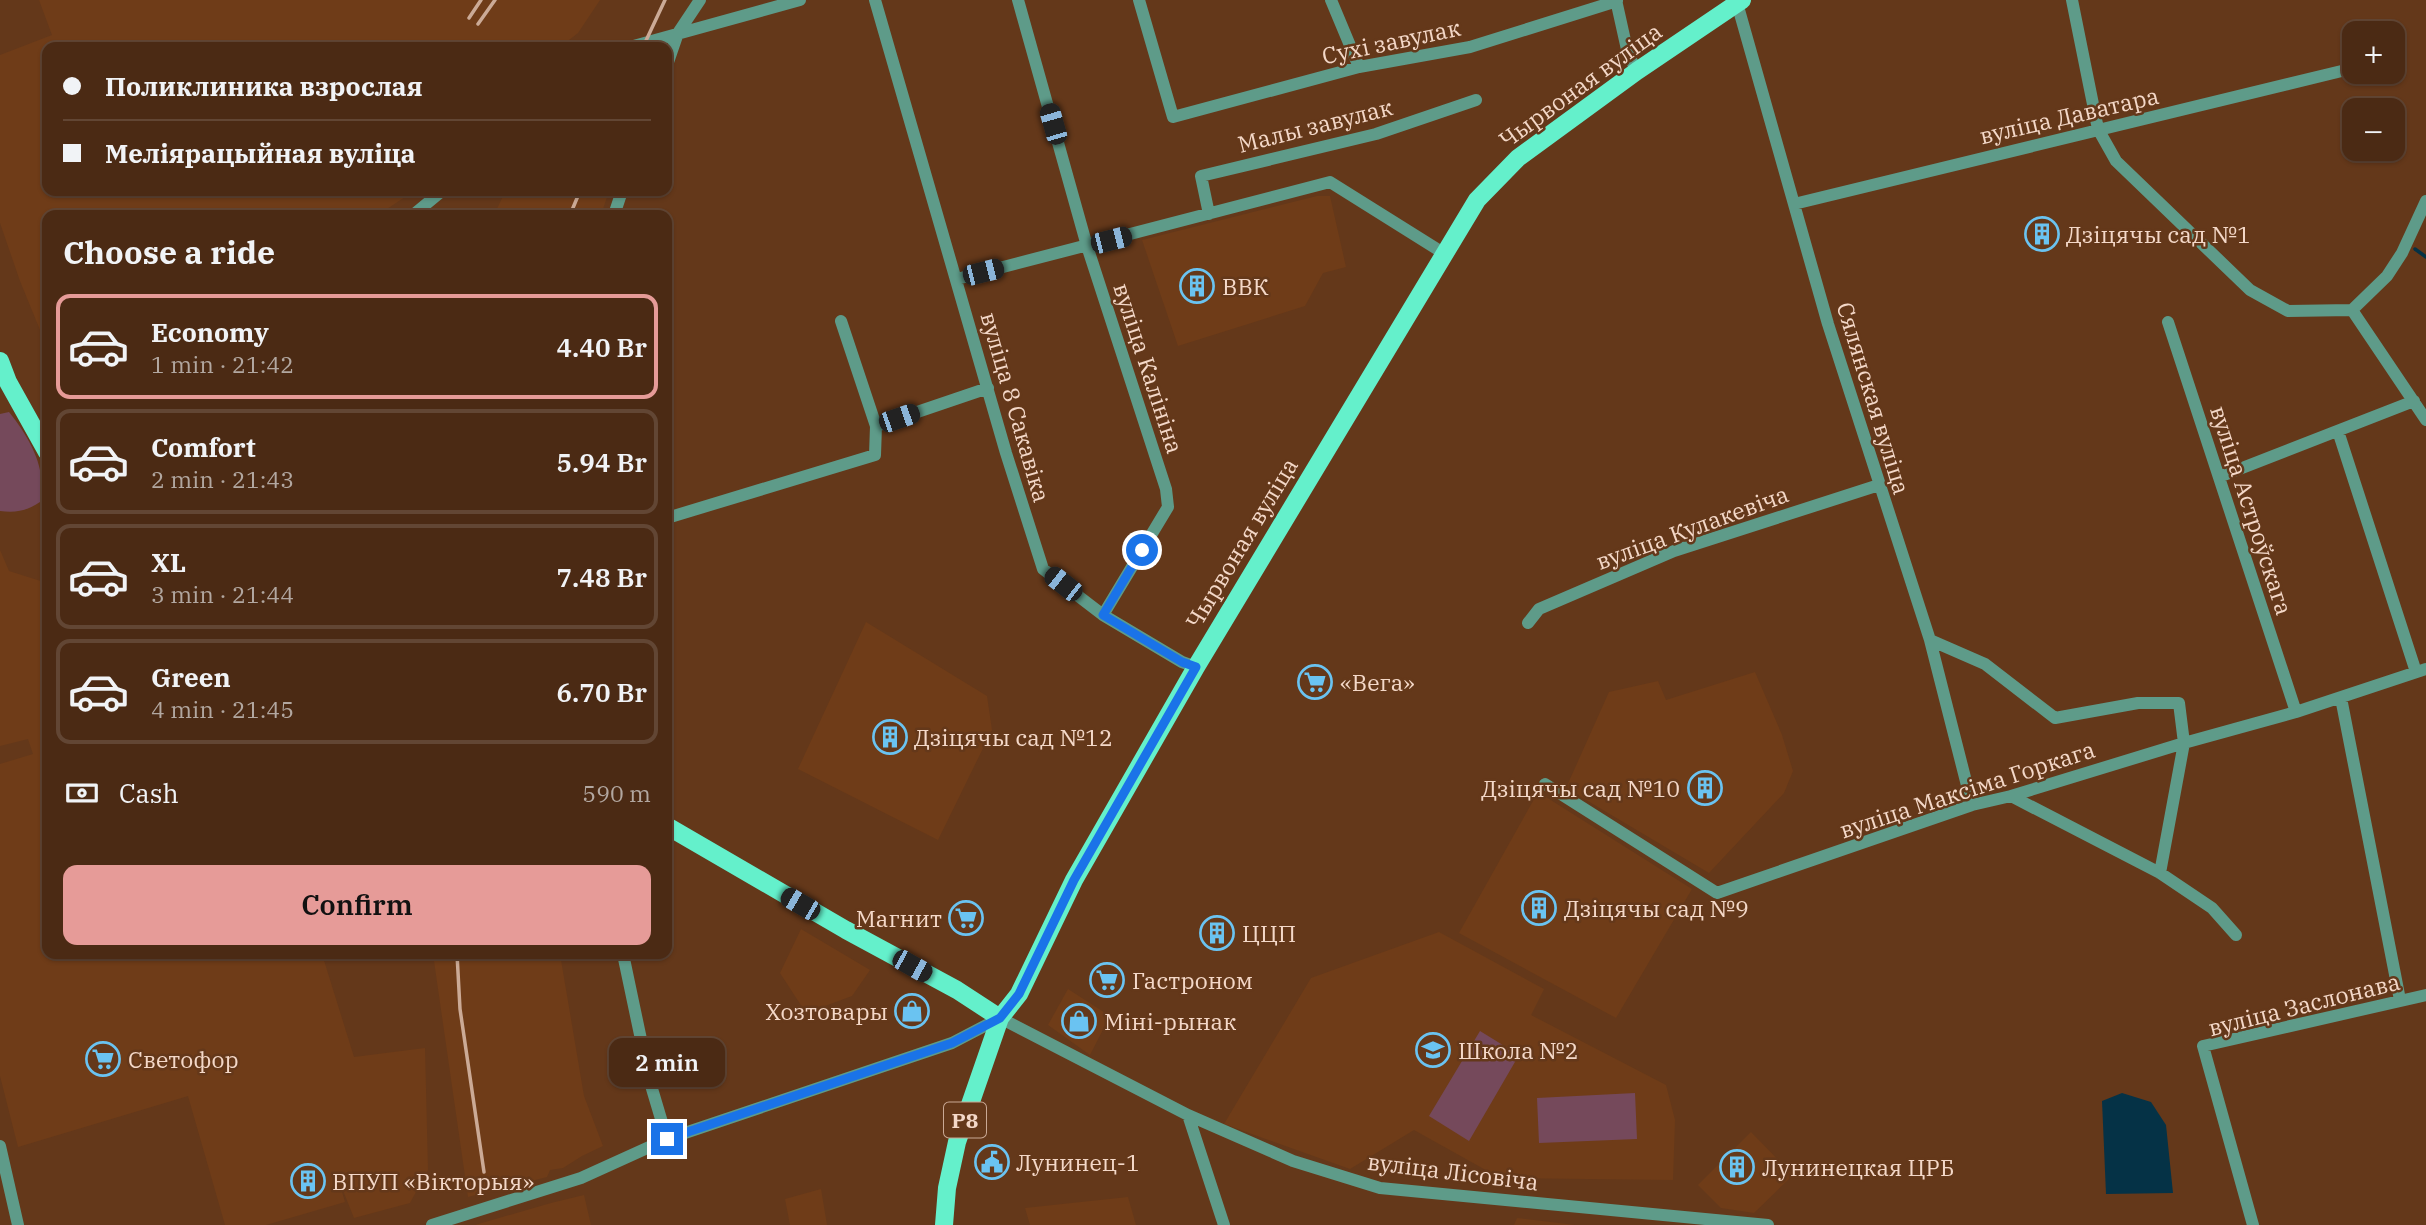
<!DOCTYPE html>
<html lang="en">
<head>
<meta charset="utf-8">
<style>
  :root { --surface:#4b2a14; --page:#52321d; --text:#f1f3f6; --muted:#b2a7a0; --line:#624634; --accent:#e69b98 }
  body { margin:0; font-family:"IBM Plex Serif",serif; background:var(--page); color:var(--text); height:100vh; display:flex; flex-direction:column; font-size:26px; white-space:nowrap }
  * { box-sizing:border-box; margin:0 }
  p { font-size:23px; color:var(--muted) }
  .icon { flex:none; width:38px; height:38px; fill:none; stroke:currentColor; stroke-width:2; stroke-linecap:round; stroke-linejoin:round }
  .map { position:relative; flex:1; overflow:hidden }
  .side { position:absolute; left:42px; top:210px; width:630px; height:749px; display:flex; flex-direction:column; background:var(--surface); border-radius:14px; box-shadow:0 2px 5px #0004,0 0 0 2px var(--line) }
  .side>* { flex:none }
  .banner { position:absolute; left:42px; top:42px; width:630px; height:154px; border-radius:14px; box-shadow:0 2px 5px #0004,0 0 0 2px var(--line); display:grid; align-content:center; height:154px; padding:0 21px; background:var(--surface) }
  .tools { position:absolute; left:2342px; top:21px; display:grid; gap:14px }
  .tools a { display:grid; place-items:center; width:63px; height:63px; border-radius:14px; background:var(--surface); box-shadow:0 2px 5px #0004,0 0 0 2px var(--line); font-size:35px }
  .end { position:absolute; width:32px; height:32px; margin:-16px; border:9px solid #1a73e8; background:#fff; box-shadow:0 0 0 4px #fff }
  .from { border-radius:50% }
  .bubble { position:absolute; height:49px; border-radius:14px; background:var(--surface); box-shadow:0 2px 5px #0004,0 0 0 2px var(--line); font-size:23px; font-weight:600; line-height:49px; text-align:center }
  .car { position:absolute; width:21px; height:42px; margin:-21px -10px; border-radius:9px; box-shadow:0 0 5px 2px #0007; background:linear-gradient(#222 24%,#8ab4d8 0 40%,#222 0 76%,#8ab4d8 0 86%,#222 0) }
  .banner b { display:flex; align-items:center; gap:24px; height:66px; font-size:26px }
  .banner b+b { border-top:2px solid var(--line) }
  .banner i { width:18px; height:18px; background:var(--text) }
  ul { padding:0; list-style:none }
  li { display:flex; align-items:center; gap:21px; height:105px; margin:0 14px 10px; padding:0 7px; border:4px solid var(--line); border-radius:14px }
  li div { flex:1 }
  li b { display:block; font-size:26px }
  li em { font-style:normal; font-weight:600 }
  li.current { border-color:var(--accent) }
  li>.icon { width:63px; height:63px; stroke-width:1.5 }
  h2 { padding:0 21px; font-size:32px; line-height:84px }
  .pay { display:flex; align-items:center; gap:18px; height:77px; padding:0 21px; font-size:26px }
  .pay p { margin-inline-start:auto }
  .button { display:flex; gap:14px; margin-top:auto; padding:14px 21px }
  .button a { flex:1; height:80px; border-radius:14px; background:var(--accent); color:#111; font-size:28px; font-weight:600; line-height:80px; text-align:center }
  .map>svg:first-child { display:block }
</style>
</head>
<body>
<div class="map">
<svg width="2426" height="1225" viewBox="0 0 2426 1225">
  <rect width="100%" height="100%" fill="#64381a"/>
  <path fill="#6f3c18" d="M39 0H600L578 33 560 47H47V191H414L378 215H47V347L20 281 0 223V55L52 35Z
    M499 191H609L601 215H494L504 194Z
    M1317 196H1330L1346 267 1323 273 1305 306 1178 346 1142 240Z
    M0 550 9 571 47 583V954H322L354 1057 425 1048 428 1170 410 1203 354 1218 338 1178 345 1202 266 1225H225L188 1096 18 1147 0 1076V764L33 754 28 739 0 746Z
    M866 622 987 696 992 730 938 840 798 769Z
    M1755 672 1782 735 1793 771 1784 793 1709 873 1566 788 1609 692 1658 681 1666 700Z
    M1538 792 1692 889 1616 1018 1459 933Z
    M801 929 870 970 852 996 806 1013 780 973Z
    M1439 932 1544 989 1531 1015 1666 1085 1675 1120 1673 1180 1500 1178 1414 1130 1350 1169 1224 1124 1311 978Z
    M433 954H560L584 1096 603 1146 582 1156 563 1168 550 1170 547 1177 468 1197Z
    M1068 989 1110 1016 1090 1055 1048 1025Z
    M1751 1132 1793 1175 1754 1213 1721 1208 1698 1185Z
    M821 1189 827 1225H790L785 1199Z
    M584 1195 591 1225H475L551 1203Z
    M1128 1197 1136 1225H1030L1025 1208Z
    M1517 1218 1575 1225H1514Z"/>
  <path fill="#75495b" d="M9 412C29 437 48 469 40 502 26 511 16 513 0 511V414Z
    M1480 1031 1519 1055 1469 1141 1429 1116Z
    M1635 1093 1637 1139 1539 1143 1537 1098Z"/>
  <path fill="#053246" d="M2122 1093 2151 1102 2166 1125 2173 1193 2106 1194 2102 1101Z"/>
  <g fill="none" stroke-linecap="round" stroke-linejoin="round">
    <path stroke="#053246" stroke-width="3.5" d="M2415 249 2426 257"/>
    <path stroke="#5e9b89" stroke-width="12" d="M875 0 1006 453 1043 569 1103 615 1182 662 1196 667
      M1018 0 1087 246 1166 489 1168 507 1103 615
      M1139 0 1173 117 1359 67 1470 47 1617 1
      M1331 0 1359 67
      M1616 0 1628 54 1637 71
      M2072 0 2098 129 2116 161 2250 290 2288 311 2352 310 2387 276 2402 253 2426 201
      M1737 3 1828 324 1930 640 1972 805
      M630 47 800 0
      M667 65 678 33 700 0
      M1794 204 2354 68
      M1209 214 1201 176 1376 134 1476 100
      M413 215 442 191
      M614 215 622 191
      M957 279 1330 182 1445 254
      M2352 310 2426 420
      M841 321 876 426
      M2168 322 2296 712
      M2338 431 2416 672
      M2219 477 2414 401
      M667 518 875 455 876 426 988 388
      M1528 623 1539 609 1674 551 1879 485
      M1930 640 1985 664 2055 718 2138 703H2179L2184 743 2160 873
      M2341 698 2400 1000
      M1545 784 1717 893 1972 805 2011 796 2184 743 2296 712 2426 669
      M2011 796 2160 873 2212 908 2236 935
      M623 954 650 1082 667 1139
      M1188 1115 1224 1225
      M0 1146 18 1225
      M432 1225 581 1178 667 1139 952 1043 1000 1018 1188 1115 1293 1161 1380 1188 1768 1225
      M2253 1225 2203 1046 2426 995"/>
    <path stroke="#64f0cb" stroke-width="18" d="M0 361 8 382 47 452
      M667 826 846 930 957 990 1000 1018
      M944 1225 947 1188 957 1142 1000 1018 1019 994 1074 880 1196 667 1477 200 1518 158 1637 71 1742 0"/>
    <path stroke="#cbaa96" stroke-width="3.5" d="M469 18 481 0
      M478 24 495 0
      M643 47 665 0
      M570 215 580 191
      M457 954 460 1009 484 1172"/>
  </g>
  <g fill="none" stroke-linecap="round" stroke-linejoin="round">
    <path stroke="#1a73e8" stroke-width="9" d="M667 1139 952 1043 1000 1018 1019 994 1074 880 1196 667 1182 662 1103 615 1142 550"/>
  </g>
  <defs>
    <g id="building-ring" transform="scale(1.75)"><circle r="9.5" fill="#64381a" stroke="#6ac3f1" stroke-width="1.5"/><path d="M-4-6H4V6H1V3H-1V6H-4ZM-2.5-4.3h1.7v1.8h-1.7ZM.8-4.3h1.7v1.8H.8ZM-2.5-1h1.7V.8h-1.7ZM.8-1h1.7V.8H.8Z" fill="#6ac3f1"/></g>
    <g id="supermarket-ring" transform="scale(1.75)"><circle r="9.5" fill="#64381a" stroke="#6ac3f1" stroke-width="1.5"/><path d="M-6-5.5h2.5l.6 2H6L4.5 2H-2.5L-4.4-4H-6ZM-1.5 3.2a1.3 1.3 0 1 0 .1 0ZM3 3.2a1.3 1.3 0 1 0 .1 0Z" fill="#6ac3f1"/></g>
    <g id="shop-ring" transform="scale(1.75)"><circle r="9.5" fill="#64381a" stroke="#6ac3f1" stroke-width="1.5"/><path d="M-5-2.5h2.3a2.7 3.5 0 0 1 5.4 0H5L5.5 6h-11ZM-1.5-2.5h3a1.5 2.3 0 0 0-3 0Z" fill="#6ac3f1"/></g>
    <g id="school-ring" transform="scale(1.75)"><circle r="9.5" fill="#64381a" stroke="#6ac3f1" stroke-width="1.5"/><path d="M0-5L7-2L0 1L-7-2ZM-4 1L0 2.5L4 1V4Q0 6-4 4Z" fill="#6ac3f1"/></g>
    <g id="civic-ring" transform="scale(1.75)"><circle r="9.5" fill="#64381a" stroke="#6ac3f1" stroke-width="1.5"/><path d="M-.6-6.5H3V-4.5H.6V-3L4-1V1h2V6H-6V1h2V-1L-.6-3ZM-1.2 2.5V6h2.4V2.5Z" fill="#6ac3f1"/></g>
  </defs>
  <g fill-rule="evenodd">
    <use href="#building-ring" x="2042" y="234"/>
    <use href="#building-ring" x="1197" y="286"/>
    <use href="#supermarket-ring" x="1315" y="682"/>
    <use href="#building-ring" x="890" y="737"/>
    <use href="#building-ring" x="1705" y="788"/>
    <use href="#building-ring" x="1539" y="908"/>
    <use href="#supermarket-ring" x="966" y="918"/>
    <use href="#building-ring" x="1217" y="933"/>
    <use href="#supermarket-ring" x="1107" y="980"/>
    <use href="#shop-ring" x="912" y="1011"/>
    <use href="#shop-ring" x="1079" y="1021"/>
    <use href="#school-ring" x="1433" y="1050"/>
    <use href="#supermarket-ring" x="103" y="1059"/>
    <use href="#civic-ring" x="992" y="1162"/>
    <use href="#building-ring" x="1737" y="1167"/>
    <use href="#building-ring" x="308" y="1181"/>
  </g>
  <g text-anchor="middle" dominant-baseline="central" stroke-width="5" stroke-linejoin="round" paint-order="stroke">
    <rect fill="#64381a" stroke="#c9a894" stroke-width="2" x="944" y="1102.5" width="42" height="35" rx="5"/>
    <g font-size="21" font-weight="bold" fill="#f4d8c8">
      <text x="965" y="1120">Р8</text>
    </g>
    <g font-size="23" fill="#f4d8c8" stroke="#64381a">
      <text transform="translate(1391 41) rotate(-12)">Сухі завулак</text>
      <text transform="translate(1580 85) rotate(-36)">Чырвоная вуліца</text>
      <text transform="translate(2069 115) rotate(-13)">вуліца Даватара</text>
      <text transform="translate(1315 125) rotate(-14)">Малы завулак</text>
      <text transform="translate(1149 368) rotate(72)">вуліца Калініна</text>
      <text transform="translate(1874 398) rotate(73)">Сялянская вуліца</text>
      <text transform="translate(1016 407) rotate(74)">вуліца 8 Сакавіка</text>
      <text transform="translate(2252 510) rotate(72)">вуліца Астроўскага</text>
      <text transform="translate(1692 527) rotate(-20)">вуліца Кулакевіча</text>
      <text transform="translate(1241 543) rotate(-59)">Чырвоная вуліца</text>
      <text transform="translate(1967 789) rotate(-18)">вуліца Максіма Горкага</text>
      <text transform="translate(2304 1004) rotate(-14)">вуліца Заслонава</text>
      <text transform="translate(1453 1171) rotate(7)">вуліца Лісовіча</text>
    </g>
    <g font-size="23" fill="#f4d8c8" stroke="#64381a" text-anchor="start">
      <text x="2066" y="234">Дзіцячы сад №1</text>
      <text x="1222" y="286">ВВК</text>
      <text x="1340" y="682">«Вега»</text>
      <text x="914" y="737">Дзіцячы сад №12</text>
      <text x="1680" y="788" text-anchor="end">Дзіцячы сад №10</text>
      <text x="1564" y="908">Дзіцячы сад №9</text>
      <text x="942" y="918" text-anchor="end">Магнит</text>
      <text x="1242" y="933">ЦЦП</text>
      <text x="1132" y="980">Гастроном</text>
      <text x="888" y="1011" text-anchor="end">Хозтовары</text>
      <text x="1104" y="1021">Міні-рынак</text>
      <text x="1458" y="1050">Школа №2</text>
      <text x="128" y="1059">Светофор</text>
      <text x="1016" y="1162">Лунинец-1</text>
      <text x="1762" y="1167">Лунинецкая ЦРБ</text>
      <text x="332" y="1181">ВПУП «Вікторыя»</text>
    </g>
  </g>
</svg>
<div class="tools">
<a>+</a>
<a>−</a>
</div>
<i class="end from" style="left:1142px;top:550px"></i>
<i class="end" style="left:667px;top:1139px"></i>
<div class="bubble" style="left:609px;top:1038px;width:116px">2 min</div>
<i class="car" style="left:1053px;top:124px;rotate:344deg"></i>
<i class="car" style="left:1111px;top:240px;rotate:76deg"></i>
<i class="car" style="left:983px;top:272px;rotate:76deg"></i>
<i class="car" style="left:899px;top:418px;rotate:71deg"></i>
<i class="car" style="left:1063px;top:584px;rotate:308deg"></i>
<i class="car" style="left:800px;top:904px;rotate:300deg"></i>
<i class="car" style="left:912px;top:966px;rotate:119deg"></i>
<div class="banner">
<b><i class="from"></i>Поликлиника взрослая</b>
<b><i></i>Меліярацыйная вуліца</b>
</div>
<section class="side">
<h2>Choose a ride</h2>
<ul>
<li class="current"><svg class="icon" aria-label="car" viewBox="0 0 24 24"><path d="M5 17H2v-5l4-1 3-4h7l3 4 3 1v5h-3M9 17h6M6 11h13"/><circle cx="7" cy="17" r="2"/><circle cx="17" cy="17" r="2"/></svg><div><b>Economy</b><p>1 min · 21:42</p></div><em>4.40 Br</em></li>
<li><svg class="icon" aria-label="car" viewBox="0 0 24 24"><path d="M5 17H2v-5l4-1 3-4h7l3 4 3 1v5h-3M9 17h6M6 11h13"/><circle cx="7" cy="17" r="2"/><circle cx="17" cy="17" r="2"/></svg><div><b>Comfort</b><p>2 min · 21:43</p></div><em>5.94 Br</em></li>
<li><svg class="icon" aria-label="car" viewBox="0 0 24 24"><path d="M5 17H2v-5l4-1 3-4h7l3 4 3 1v5h-3M9 17h6M6 11h13"/><circle cx="7" cy="17" r="2"/><circle cx="17" cy="17" r="2"/></svg><div><b>XL</b><p>3 min · 21:44</p></div><em>7.48 Br</em></li>
<li><svg class="icon" aria-label="car" viewBox="0 0 24 24"><path d="M5 17H2v-5l4-1 3-4h7l3 4 3 1v5h-3M9 17h6M6 11h13"/><circle cx="7" cy="17" r="2"/><circle cx="17" cy="17" r="2"/></svg><div><b>Green</b><p>4 min · 21:45</p></div><em>6.70 Br</em></li>
</ul>
<div class="pay"><svg class="icon" aria-label="cash" viewBox="0 0 24 24"><path d="M3 7h18v10H3z"/><circle cx="12" cy="12" r="2"/></svg>Cash<p>590 m</p></div>
<div class="button"><a>Confirm</a></div>
</section>
</div>
</body>
</html>
